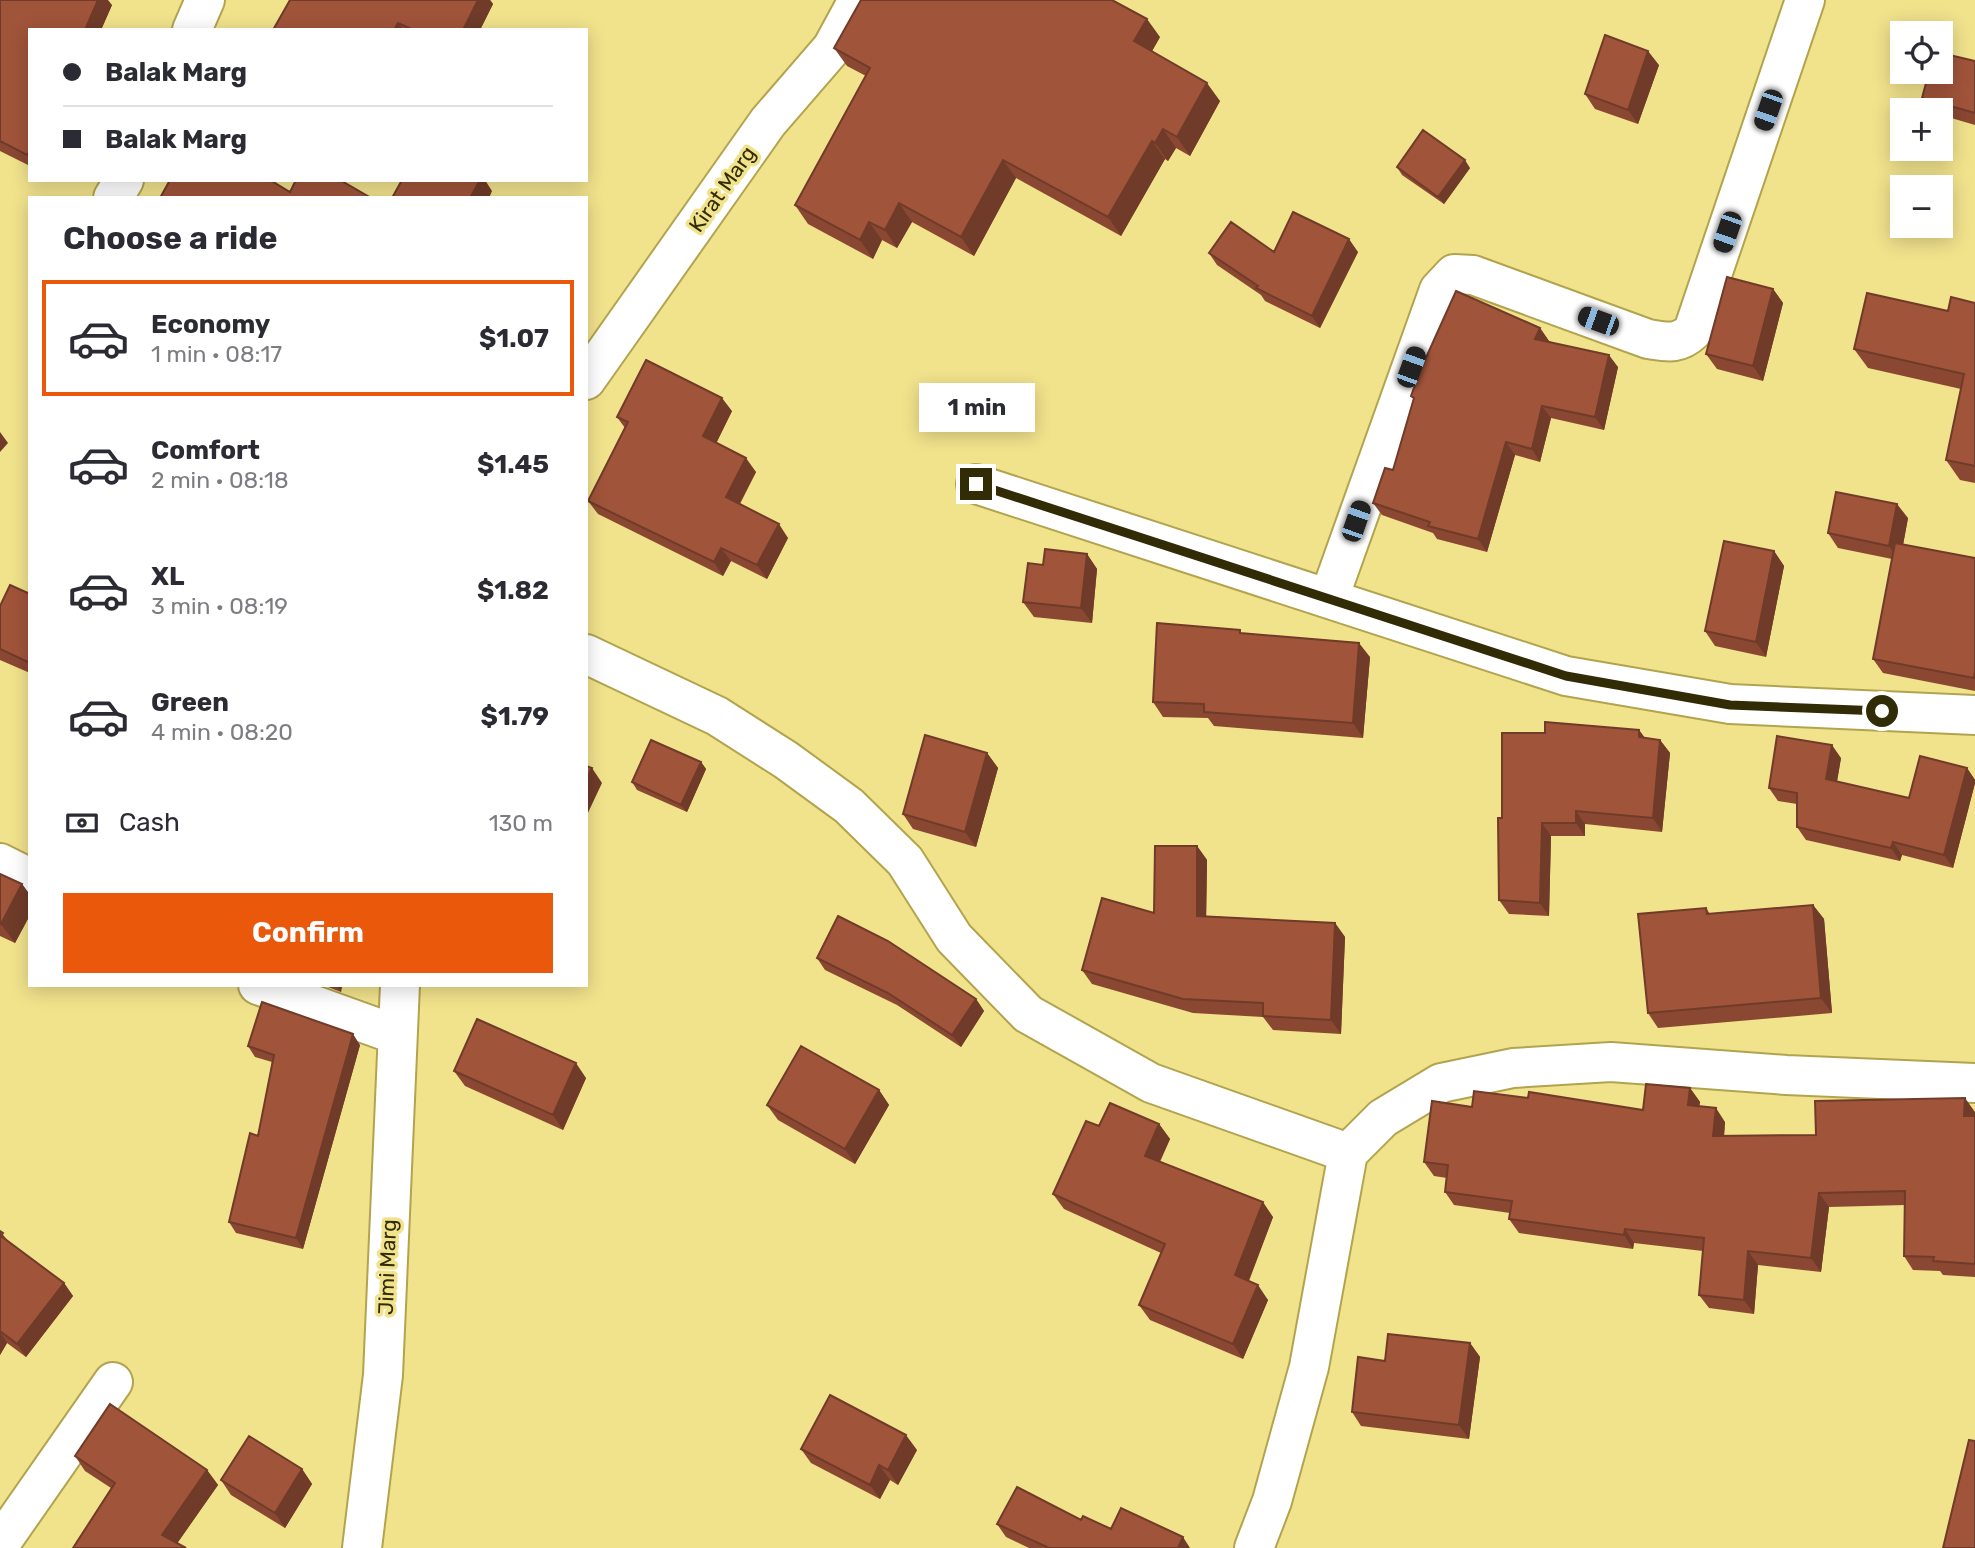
<!DOCTYPE html>
<html lang="en">
<head>
<meta charset="utf-8">
<style>
  :root { --surface:#fff; --page:#f2f2f3; --text:#2b2b33; --muted:#7c7c81; --line:#e1e1e2; --accent:#ea580c }
  body { margin:0; font-family:Rubik,sans-serif; background:var(--page); color:var(--text); height:100vh; display:flex; flex-direction:column; font-size:26px; white-space:nowrap }
  * { box-sizing:border-box; margin:0 }
  p { font-size:23px; color:var(--muted) }
  .icon { flex:none; width:38px; height:38px; fill:none; stroke:currentColor; stroke-width:2; stroke-linecap:round; stroke-linejoin:round }
  .map { position:relative; flex:1; overflow:hidden }
  .sheet { position:absolute; left:28px; top:196px; width:560px; height:791px; display:flex; flex-direction:column; background:var(--surface); border-radius:0px; box-shadow:0 4px 18px #0003 }
  .sheet>* { flex:none }
  .hud { position:absolute; left:28px; top:28px; width:560px; height:154px; border-radius:0px; box-shadow:0 4px 18px #0003; display:grid; align-content:center; height:154px; padding:0 35px; background:var(--surface) }
  .buttons { position:absolute; left:1890px; top:21px; display:grid; gap:14px }
  .buttons a { display:grid; place-items:center; width:63px; height:63px; border-radius:0px; background:var(--surface); box-shadow:0 4px 18px #0003; font-size:35px }
  .end { position:absolute; width:32px; height:32px; margin:-16px; border:9px solid #322c06; background:#fff; box-shadow:0 0 0 4px #fff }
  .from { border-radius:50% }
  .bubble { position:absolute; height:49px; border-radius:0px; background:var(--surface); box-shadow:0 4px 18px #0003; font-size:23px; font-weight:700; line-height:49px; text-align:center }
  .car { position:absolute; width:21px; height:42px; margin:-21px -10px; border-radius:9px; box-shadow:0 0 5px 2px #0007; background:linear-gradient(#222 24%,#8ab4d8 0 40%,#222 0 76%,#8ab4d8 0 86%,#222 0) }
  .hud b { display:flex; align-items:center; gap:24px; height:66px; font-size:26px }
  .hud b+b { border-top:2px solid var(--line) }
  .hud i { width:18px; height:18px; background:var(--text) }
  ul { padding:0; list-style:none }
  li { display:flex; align-items:center; gap:21px; height:116px; margin:0 14px 10px; padding:0 21px; border:4px solid transparent; border-radius:0px }
  li div { flex:1 }
  li b { display:block; font-size:26px }
  li em { font-style:normal; font-weight:700 }
  li.on { border-color:var(--accent) }
  li>.icon { width:63px; height:63px; stroke-width:1.5 }
  h2 { padding:0 35px; font-size:32px; line-height:84px }
  .pay { display:flex; align-items:center; gap:18px; height:77px; padding:0 35px; font-size:26px }
  .pay p { margin-inline-start:auto }
  .button { display:flex; gap:14px; margin-top:auto; padding:14px 35px }
  .button a { flex:1; height:80px; border-radius:0px; background:var(--accent); color:#fff; font-size:28px; font-weight:700; line-height:80px; text-align:center }
  .map>svg:first-child { display:block }
</style>
</head>
<body>
<div class="map">
<svg width="1975" height="1548" viewBox="0 0 1975 1548">
  <rect width="100%" height="100%" fill="#f1e28c"/>
  <g fill="none" stroke-linecap="round" stroke-linejoin="round">
    <g stroke="#b2a44e" stroke-width="42">
      <path id="minor" d="M192 30 205 0
        M113 198 124 180
        M586 380 768 122 832 48 858 0
        M976 484 1566 676 1730 704 1975 715
        M1329 598 1439 290 1454 274 1473 275 1648 339C1668 342 1678 345 1693 331L1805 0
        M586 654 717 716 786 760 849 806 905 861 954 938 1028 1014 1151 1083 1348 1153
        M0 863 30 878
        M258 985 397 1035
        M0 1544 113 1382
        M362 1548 383 1375 400 985
        M1254 1548 1272 1501 1309 1367 1348 1153 1383 1118 1441 1083 1513 1068 1611 1062 1786 1075 1975 1083"/>
    </g>
    <use href="#minor" stroke="#fff" stroke-width="38"/>
  </g>
  <path fill="#8a4832" d="M0 0 112 5 101 30H30V166L0 151Z
    M290 0H490L493 4 480 30H273Z
    M1160 37 1152 51 1220 101 1190 156 1176 148 1168 161 1165 159 1121 236 1016 178 974 256 912 222 897 248 882 240 873 259 808 224 795 205 866 76 847 66 834 48Z
    M1975 61V125L1941 115V110H1930L1922 98Z
    M1659 65 1638 124 1595 109 1585 94Z
    M1397 167 1470 168 1444 204 1402 175Z
    M1274 252H1358L1320 328 1265 301 1261 295 1217 265 1209 253Z
    M1773 289 1783 303 1763 381 1717 369 1706 354Z
    M1975 303V483L1960 480 1946 460 1961 389 1868 368 1854 349 1948 311Z
    M1540 328 1549 341 1618 367 1604 430 1551 418 1540 462 1515 455 1487 552 1437 539 1433 533 1382 515 1373 503 1393 470 1414 400 1411 396Z
    M732 411 716 443 756 472 740 504 788 538 767 579 731 561 723 576 598 514 588 501 625 428 617 417Z
    M1908 518 1903 545 1975 558V691L1883 673 1873 659 1892 559 1838 548 1828 533Z
    M1774 551 1784 566 1766 657 1715 646 1705 631Z
    M1087 554 1097 569 1092 623 1034 617 1023 602 1043 565Z
    M30 594V673L0 660V606Z
    M1242 633 1370 657 1363 738 1214 726 1208 718 1163 717 1153 702Z
    M1639 730 1645 738 1660 740 1670 753 1662 832 1585 824V836H1551L1549 916 1509 914 1499 900 1502 818 1545 733Z
    M987 753 998 768 976 847 913 829 903 814Z
    M1841 758 1837 782 1909 798 1967 768 1975 780V783L1953 868 1902 855 1900 861 1806 840 1797 827V804L1778 801 1769 788Z
    M701 762 706 769 687 812 637 790 632 782Z
    M1197 846 1207 860 1206 916 1335 923 1345 937 1341 1034 1273 1030 1263 1017 1193 1013 1092 984 1082 970 1154 913Z
    M0 874 22 884 30 895V915L15 943 0 936Z
    M1813 905 1824 919 1832 1013 1658 1028 1648 1013 1706 908 1710 914Z
    M817 958 976 999 984 1011 961 1047 897 1005 825 970Z
    M323 985H342L341 992Z
    M360 1045 303 1249 236 1233 229 1222 258 1136 272 1062 255 1057 248 1046Z
    M454 1071 586 1078 563 1130 465 1086Z
    M1690 1088 1700 1102 1699 1107 1725 1122 1724 1136 1816 1135 1975 1112V1277L1943 1275 1940 1271 1913 1270 1904 1256 1905 1205 1829 1207 1821 1272 1758 1265 1754 1314 1709 1308 1699 1295 1703 1251 1634 1243 1633 1249 1519 1233 1509 1219 1510 1213 1454 1205 1445 1192 1447 1178 1434 1176 1424 1162 1472 1107 1528 1098 1643 1110Z
    M879 1090 889 1105 855 1164 778 1120 767 1105Z
    M1159 1124 1170 1139 1160 1162 1273 1217 1249 1281 1268 1300 1243 1359 1150 1320 1139 1305 1161 1253 1064 1209 1053 1194 1099 1126Z
    M0 1231 9 1242 64 1283 73 1296 26 1357 7 1343 0 1355Z
    M1470 1343 1480 1357 1469 1439 1361 1426 1352 1412 1385 1361Z
    M801 1449 917 1450 898 1485 890 1480 880 1499 811 1463Z
    M75 1456 207 1470 218 1485 177 1543 73 1548 111 1488 85 1471Z
    M302 1469 312 1484 285 1528 231 1495 221 1480Z
    M1081 1520 1111 1529 1190 1548H1029L1006 1537 997 1524Z"/>
  <path fill="#703b29" d="M98 0H108L112 5 101 30H85Z
    M478 0H490L493 4 480 30H463Z
    M1147 19 1160 37 1147 60 1134 41Z
    M398 23 403 30H394Z
    M1648 51 1659 65 1638 124 1628 110Z
    M1207 83 1220 101 1190 156 1177 137Z
    M1163 129 1176 148 1168 161 1155 143Z
    M1152 141 1165 159 1121 236 1108 217Z
    M1003 160 1016 178 974 256 961 237Z
    M1465 160 1470 168 1444 204 1438 197Z
    M480 180H485L492 191 489 198H470Z
    M899 203 912 222 897 248 885 230Z
    M869 222 882 240 873 259 860 240Z
    M1349 239 1358 252 1320 328 1312 316Z
    M1773 289 1783 303 1763 381 1753 366Z
    M1540 328 1549 341 1535 339Z
    M1609 355 1618 367 1604 430 1595 417Z
    M722 398 732 411 713 450 703 436Z
    M1542 406 1551 418 1540 462 1532 449Z
    M0 432 8 443 0 452Z
    M1506 442 1515 455 1487 552 1478 539Z
    M746 458 756 472 736 510 726 497Z
    M1897 504 1908 518 1900 561 1889 546Z
    M779 524 788 538 767 579 757 565Z
    M721 548 731 561 723 576 714 562Z
    M1774 551 1784 566 1766 657 1756 642Z
    M1087 554 1097 569 1092 623 1081 608Z
    M1359 643 1370 657 1363 738 1353 723Z
    M1639 730 1649 744 1639 737Z
    M1660 740 1670 753 1662 832 1653 818Z
    M1832 745 1841 758 1835 792 1826 779Z
    M987 753 998 768 976 847 965 832Z
    M701 762 706 769 687 812 681 805Z
    M592 768 602 783 586 817V780Z
    M1967 768 1975 780V783L1953 868 1944 855Z
    M1576 811 1585 824V836L1576 823Z
    M1542 823 1551 836 1549 916 1540 903Z
    M1893 842 1902 855 1900 861 1891 848Z
    M1197 846 1207 860 1206 930 1197 916Z
    M22 884 30 895V915L15 943 1 924Z
    M1813 905 1824 919 1832 1013 1821 998Z
    M1335 923 1345 937 1341 1034 1331 1020Z
    M337 985H342L341 992Z
    M976 999 984 1011 961 1047 952 1035Z
    M353 1034 360 1045 303 1249 296 1238Z
    M576 1063 586 1078 563 1130 553 1115Z
    M1690 1088 1700 1102 1697 1119 1688 1105Z
    M879 1090 889 1105 855 1164 845 1149Z
    M1965 1098 1975 1112 1974 1129 1964 1116Z
    M1716 1108 1725 1122 1723 1150 1713 1136Z
    M1159 1124 1170 1139 1155 1171 1145 1156Z
    M1819 1193 1829 1207 1821 1272 1811 1258Z
    M1263 1202 1273 1217 1245 1290 1235 1275Z
    M1625 1229 1634 1243 1633 1249 1624 1235Z
    M1748 1251 1758 1265 1754 1314 1744 1300Z
    M64 1283 73 1296 26 1357 17 1344Z
    M1258 1285 1268 1300 1243 1359 1233 1344Z
    M0 1332 7 1343 0 1355Z
    M1470 1343 1480 1357 1469 1439 1459 1425Z
    M906 1435 917 1450 898 1485 888 1470Z
    M879 1465 890 1480 880 1499 870 1485Z
    M302 1469 312 1484 285 1528 275 1513Z
    M207 1470 218 1485 174 1548 162 1535Z
    M1183 1537 1190 1548H1178Z"/>
  <path fill="#a0543a" stroke="#703b29" stroke-width="2" d="M0 0H98L85 30H30V150L27 155 0 141Z
    M290 0H478L463 30H413L398 23 394 30H273Z
    M861 0H1112L1147 19 1134 41 1207 83 1177 137 1163 129 1155 143 1152 141 1108 217 1003 160 961 237 899 203 885 230 869 222 860 240 795 205 870 68 834 48Z
    M1605 35 1648 51 1628 110 1585 94Z
    M1941 53 1975 61V113L1922 98 1929 72H1941Z
    M1423 130 1465 160 1438 197 1397 167Z
    M170 180H270L290 192 296 180H340L371 198H160Z
    M402 180H480L470 198H392Z
    M1293 212 1349 239 1312 316 1256 288 1258 286 1209 253 1231 222 1274 252Z
    M1727 277 1773 289 1753 366 1706 354Z
    M1456 291 1540 328 1535 339 1609 355 1595 417 1542 406 1532 449 1506 442 1478 539 1428 526 1430 522 1373 503 1385 468 1393 470 1414 398 1411 396 1420 371Z
    M1867 293 1948 311 1951 297 1975 303V466L1946 460 1964 374 1854 349Z
    M646 360 722 398 703 436 746 458 726 497 779 524 757 565 721 548 714 562 588 501 628 422 617 417Z
    M1836 492 1897 504 1889 546 1828 533Z
    M1724 541 1774 551 1756 642 1705 631Z
    M1895 543 1975 558V671L1974 678 1873 659Z
    M1045 549 1087 554 1081 608 1023 602 1028 563 1043 565Z
    M10 585 30 594V663L0 649V606Z
    M1157 623 1240 630V633L1359 643 1353 723 1204 712V704L1153 702Z
    M1545 722 1639 730V737L1660 740 1653 818 1576 811V823H1542L1540 903 1499 900 1498 818H1502V733H1545Z
    M925 735 987 753 965 832 903 814Z
    M1777 736 1832 745 1826 779 1909 798 1920 756 1967 768 1944 855 1893 842 1891 848 1797 827V793L1769 788Z
    M651 740 701 762 681 805 632 782Z
    M586 766 592 768 586 780Z
    M1155 846H1197V916L1335 923 1331 1020 1263 1016V1003L1183 999 1082 970 1102 898 1154 913Z
    M0 874 22 884 1 924 0 923Z
    M1813 905 1821 998 1648 1013 1638 914 1706 908 1707 914Z
    M838 916 888 941 976 999 952 1035 888 993 817 958Z
    M262 1002 353 1034 296 1238 229 1222 250 1133 258 1136 274 1055 248 1046Z
    M477 1019 576 1063 553 1115 454 1071Z
    M801 1046 879 1090 845 1149 767 1105Z
    M1646 1084 1690 1088 1688 1105 1716 1108 1713 1136 1816 1135 1815 1101 1965 1098 1964 1116H1975V1264L1933 1261 1934 1257 1904 1256 1905 1191 1819 1193 1811 1258 1748 1251 1744 1300 1699 1295 1704 1238 1625 1229 1624 1235 1509 1219 1512 1201 1445 1192 1448 1165 1424 1162 1432 1101 1472 1107 1474 1091 1528 1098 1529 1092 1643 1110Z
    M1110 1103 1159 1124 1145 1156 1263 1202 1235 1275 1258 1285 1233 1344 1139 1305 1165 1244 1053 1194 1086 1121 1099 1126Z
    M0 1231 3 1233 1 1236 64 1283 17 1344 0 1331Z
    M1388 1334 1470 1343 1459 1425 1352 1412 1358 1357 1385 1361Z
    M830 1395 906 1435 888 1470 879 1465 870 1485 801 1449Z
    M110 1404 207 1470 162 1535 186 1548H73L115 1483 75 1456Z
    M249 1436 302 1469 275 1513 221 1480Z
    M1969 1440 1975 1441V1548H1943Z
    M1017 1487 1081 1520 1083 1516 1111 1529 1121 1508 1183 1537 1178 1548H1049L997 1524Z"/>
  <g fill="none" stroke-linecap="round" stroke-linejoin="round">
    <path stroke="#322c06" stroke-width="9" d="M976 484 1566 676 1730 705 1882 711"/>
  </g>
  <g text-anchor="middle" dominant-baseline="central" stroke-width="7" stroke-linejoin="round" paint-order="stroke">
    <g font-size="21" fill="#322c06" stroke="#f1e28c">
      <text transform="translate(722 189) rotate(-55)">Kirat Marg</text>
      <text transform="translate(387 1267) rotate(-88)">Jimi Marg</text>
    </g>
  </g>
</svg>
<div class="buttons">
<a><svg class="icon" aria-label="locate" viewBox="0 0 24 24"><circle cx="12" cy="12" r="6"/><path d="M12 2v4M12 18v4M2 12h4M18 12h4"/></svg></a>
<a>+</a>
<a>−</a>
</div>
<i class="end from" style="left:1882px;top:711px"></i>
<i class="end" style="left:976px;top:484px"></i>
<div class="bubble" style="left:919px;top:383px;width:116px">1 min</div>
<i class="car" style="left:1768px;top:110px;rotate:199deg"></i>
<i class="car" style="left:1727px;top:232px;rotate:199deg"></i>
<i class="car" style="left:1598px;top:321px;rotate:290deg"></i>
<i class="car" style="left:1411px;top:367px;rotate:20deg"></i>
<i class="car" style="left:1356px;top:521px;rotate:19deg"></i>
<div class="hud">
<b><i class="from"></i>Balak Marg</b>
<b><i></i>Balak Marg</b>
</div>
<section class="sheet">
<h2>Choose a ride</h2>
<ul>
<li class="on"><svg class="icon" aria-label="car" viewBox="0 0 24 24"><path d="M5 17H2v-5l4-1 3-4h7l3 4 3 1v5h-3M9 17h6M6 11h13"/><circle cx="7" cy="17" r="2"/><circle cx="17" cy="17" r="2"/></svg><div><b>Economy</b><p>1 min · 08:17</p></div><em>$1.07</em></li>
<li><svg class="icon" aria-label="car" viewBox="0 0 24 24"><path d="M5 17H2v-5l4-1 3-4h7l3 4 3 1v5h-3M9 17h6M6 11h13"/><circle cx="7" cy="17" r="2"/><circle cx="17" cy="17" r="2"/></svg><div><b>Comfort</b><p>2 min · 08:18</p></div><em>$1.45</em></li>
<li><svg class="icon" aria-label="car" viewBox="0 0 24 24"><path d="M5 17H2v-5l4-1 3-4h7l3 4 3 1v5h-3M9 17h6M6 11h13"/><circle cx="7" cy="17" r="2"/><circle cx="17" cy="17" r="2"/></svg><div><b>XL</b><p>3 min · 08:19</p></div><em>$1.82</em></li>
<li><svg class="icon" aria-label="car" viewBox="0 0 24 24"><path d="M5 17H2v-5l4-1 3-4h7l3 4 3 1v5h-3M9 17h6M6 11h13"/><circle cx="7" cy="17" r="2"/><circle cx="17" cy="17" r="2"/></svg><div><b>Green</b><p>4 min · 08:20</p></div><em>$1.79</em></li>
</ul>
<div class="pay"><svg class="icon" aria-label="cash" viewBox="0 0 24 24"><path d="M3 7h18v10H3z"/><circle cx="12" cy="12" r="2"/></svg>Cash<p>130 m</p></div>
<div class="button"><a>Confirm</a></div>
</section>
</div>
</body>
</html>
